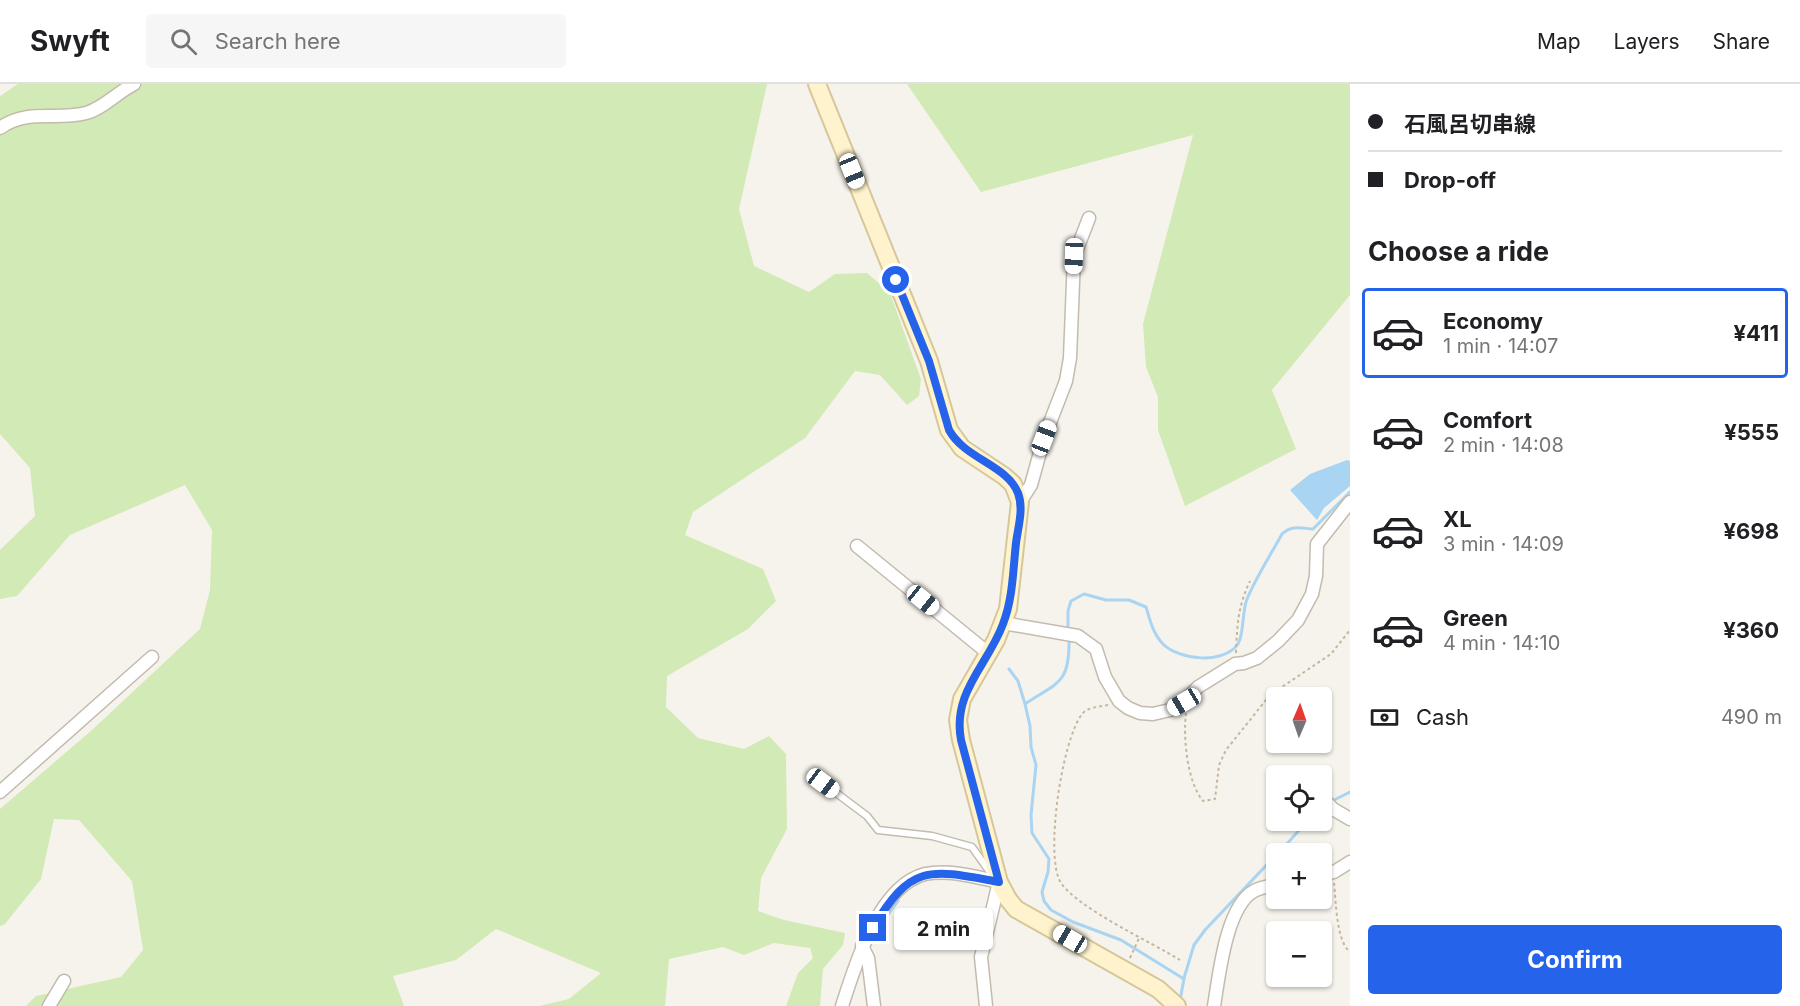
<!DOCTYPE html>
<html lang="en">
<head>
<meta charset="utf-8">
<style>
  :root { --surface:#fff; --page:#f6f6f6; --text:#202124; --muted:#757577; --line:#e0e0e0; --accent:#2563eb }
  body { margin:0; font-family:Inter,"Noto Sans JP",sans-serif; background:var(--page); color:var(--text); height:100vh; display:flex; flex-direction:column; font-size:22px; white-space:nowrap }
  * { box-sizing:border-box; margin:0 }
  p { font-size:20px; color:var(--muted) }
  .icon { flex:none; width:33px; height:33px; fill:none; stroke:currentColor; stroke-width:2; stroke-linecap:round; stroke-linejoin:round }
  .map { position:relative; flex:1; overflow:hidden }
  .drawer { display:flex; flex-direction:column; background:var(--surface); width:450px }
  .drawer>* { flex:none }
  .top-card { display:grid; align-content:center; height:132px; padding:0 18px; background:var(--surface) }
  .needle { width:39px; rotate:2deg }
  .tools { position:absolute; left:1266px; top:603px; display:grid; gap:12px }
  .tools a { display:grid; place-items:center; width:66px; height:66px; border-radius:6px; background:var(--surface); box-shadow:0 2px 4px #0004; font-size:30px }
  .end { position:absolute; width:27px; height:27px; margin:-14px; border:8px solid #2563eb; background:#fff; box-shadow:0 0 0 3px #fff }
  .from { border-radius:50% }
  .bubble { position:absolute; height:42px; border-radius:6px; background:var(--surface); box-shadow:0 2px 4px #0004; font-size:20px; font-weight:700; line-height:42px; text-align:center }
  .car { position:absolute; width:18px; height:36px; margin:-18px -9px; border-radius:8px; box-shadow:0 0 4px 2px #0007; background:linear-gradient(#fff 24%,#345 0 40%,#fff 0 76%,#345 0 86%,#fff 0) }
  .top-card b { display:flex; align-items:center; gap:21px; height:57px; font-size:22px }
  .top-card b+b { border-top:2px solid var(--line) }
  .top-card i { width:15px; height:15px; background:var(--text) }
  ul { padding:0; list-style:none }
  li { display:flex; align-items:center; gap:18px; height:90px; margin:0 12px 9px; padding:0 6px; border:3px solid transparent; border-radius:6px }
  li div { flex:1 }
  li b { display:block; font-size:22px }
  li em { font-style:normal; font-weight:700 }
  li.selected { border-color:var(--accent) }
  li>.icon { width:54px; height:54px; stroke-width:1.5 }
  h2 { padding:0 18px; font-size:27px; line-height:72px }
  .pay { display:flex; align-items:center; gap:15px; height:66px; padding:0 18px; font-size:22px }
  .pay p { margin-inline-start:auto }
  .button { display:flex; gap:12px; margin-top:auto; padding:12px 18px }
  .button a { flex:1; height:69px; border-radius:6px; background:var(--accent); color:#fff; font-size:24px; font-weight:700; line-height:69px; text-align:center }
  header { display:flex; align-items:center; gap:36px; box-sizing:border-box; height:84px; padding:0 30px; background:var(--surface); border-bottom:2px solid var(--line) }
  header strong { font-size:28px }
  nav { display:flex; gap:33px; margin-inline-start:auto; font-size:21px }
  .search { width:420px; height:54px; background:var(--page); display:flex; align-items:center; gap:15px; box-sizing:border-box; padding:0 21px; border-radius:6px; color:var(--muted); font-size:22px }
  main { display:flex; flex:1; min-height:0 }
  .map>svg:first-child { display:block }
</style>
</head>
<body>
<header>
<strong>Swyft</strong>
<div class="search"><svg class="icon" aria-label="search" viewBox="0 0 24 24"><circle cx="10" cy="10" r="6"/><path d="M15 15l6 6"/></svg>Search here</div>
<nav><a>Map</a><a>Layers</a><a>Share</a></nav>
</header>
<main>
<div class="map">
<svg width="1350" height="922" viewBox="0 0 1350 922">
  <rect width="100%" height="100%" fill="#f6f3ec"/>
  <path fill="#d2eab5" d="M18 0H767L739 125 754 182 809 208 835 190 867 189 890 209 921 295 919 312 907 321 880 291 855 287 805 354 693 428 685 451 763 485 776 517 748 545 667 592 666 623 698 654 744 665 769 652 786 670 787 745 761 794 758 827 784 836 845 849 843 861 823 885 820 922H786L798 889 813 874 810 864 774 859 744 871 723 863 669 875 665 922H539L569 915 601 889 496 845 456 876 393 892 404 922H26L36 912 121 893 143 866 132 797 79 736 54 735 41 795 5 840 0 842V725L92 646 200 545 210 506 212 446 185 401 70 451 17 512 0 515V466L35 432 30 384 0 350V12Z
    M907 0H1350V211L1272 306 1296 365 1185 422 1158 346V313L1146 283 1143 240 1193 51 981 108Z"/>
  <path fill="#a9d4f2" d="M1347 376 1350 377V402L1324 424 1317 436 1290 406 1310 390Z"/>
  <g fill="none" stroke-linecap="round" stroke-linejoin="round">
    <path stroke="#a9d4f2" stroke-width="3" d="M1068 546V527L1071 517 1084 510 1106 516H1129L1146 523C1150 536 1153 550 1163 560 1179 576 1223 581 1238 560 1244 551 1242 527 1247 515 1256 493 1270 472 1282 450 1292 441 1300 444 1313 445L1350 408
      M1069 555C1070 600 1058 598 1025 620L1030 642 1031 663 1036 681 1031 731 1032 749 1049 775 1048 788 1042 808 1044 817 1051 826 1073 838 1121 856 1184 895 1180 916
      M1009 585 1018 597 1025 620
      M1330 718 1350 708
      M1278 770 1308 736
      M870 861 878 845 898 817
      M1184 894 1194 861 1205 846 1276 771"/>
    <g stroke="#c2bbae" stroke-width="9">
      <path id="lane" d="M823 699 867 732 878 746 932 752 972 763 992 791"/>
    </g>
    <g stroke="#c2bbae" stroke-width="15">
      <path id="street" d="M0 44C28 24 55 37 86 29 102 25 118 8 134 0
        M1020 418 1031 401 1044 354 1066 297 1070 274 1074 173 1089 134
        M857 462 988 569
        M1003 539 1078 552 1096 565 1105 593 1119 617 1128 624 1140 629 1153 630 1170 626 1184 618 1198 603 1235 580 1244 579 1257 574 1278 557 1298 536 1312 510 1316 492 1317 460 1350 418
        M0 708 152 573
        M1322 713 1333 725 1350 735
        M1322 791 1334 788 1350 778
        M862 862 868 874 874 922
        M49 922 64 897
        M842 922C855 882 878 802 925 790 949 785 976 793 999 798L981 873 986 922
        M1214 922C1219 892 1226 822 1254 807 1261 803 1269 802 1276 801"/>
    </g>
    <g stroke="#d6c79b" stroke-width="20">
      <path id="secondary" d="M817 0 929 277 949 346 962 364 1004 392 1013 400 1020 418 1008 525 996 556 962 615 958 636 961 656 999 798 1008 815 1016 825 1158 905 1177 922"/>
    </g>
    <path stroke="#c4b79f" stroke-width="2" stroke-dasharray="3 3" stroke-linecap="butt" d="M1236 569C1237 541 1238 522 1250 497
      M1108 621C1099 623 1088 623 1082 630 1062 656 1044 773 1061 799 1079 825 1151 858 1180 876
      M1186 629C1183 653 1187 698 1203 717L1215 715 1219 681 1226 666 1270 611 1331 570 1350 546
      M1334 799C1336 816 1336 857 1350 868
      M1130 874 1140 852"/>
    <use href="#lane" stroke="#fff" stroke-width="6"/>
    <use href="#street" stroke="#fff" stroke-width="12"/>
    <use href="#secondary" stroke="#fff3cd" stroke-width="16"/>
  </g>
  <g fill="none" stroke-linecap="round" stroke-linejoin="round">
    <path stroke="#2563eb" stroke-width="8" d="M873 844C911 779 930 785 999 798L961 656C952 608 988 581 1003 540 1013 514 1013 486 1016 459 1018 443 1024 425 1018 409 1007 381 965 375 949 346L929 277 896 196"/>
  </g>
</svg>
<div class="tools">
<a><svg class="needle" viewBox="-14 -14 28 28"><path d="M0-13l5 13h-10z" fill="#e53935"/><path d="M0 13l5-13h-10z" fill="#757577"/></svg></a>
<a><svg class="icon" aria-label="locate" viewBox="0 0 24 24"><circle cx="12" cy="12" r="6"/><path d="M12 2v4M12 18v4M2 12h4M18 12h4"/></svg></a>
<a>+</a>
<a>−</a>
</div>
<i class="end from" style="left:896px;top:196px"></i>
<i class="end" style="left:873px;top:844px"></i>
<div class="bubble" style="left:894px;top:824px;width:99px">2 min</div>
<i class="car" style="left:852px;top:87px;rotate:158deg"></i>
<i class="car" style="left:1074px;top:172px;rotate:182deg"></i>
<i class="car" style="left:1044px;top:354px;rotate:21deg"></i>
<i class="car" style="left:923px;top:516px;rotate:129deg"></i>
<i class="car" style="left:1184px;top:618px;rotate:240deg"></i>
<i class="car" style="left:823px;top:699px;rotate:127deg"></i>
<i class="car" style="left:1070px;top:855px;rotate:300deg"></i>
</div>
<section class="drawer">
<div class="top-card">
<b><i class="from"></i>石風呂切串線</b>
<b><i></i>Drop-off</b>
</div>
<h2>Choose a ride</h2>
<ul>
<li class="selected"><svg class="icon" aria-label="car" viewBox="0 0 24 24"><path d="M5 17H2v-5l4-1 3-4h7l3 4 3 1v5h-3M9 17h6M6 11h13"/><circle cx="7" cy="17" r="2"/><circle cx="17" cy="17" r="2"/></svg><div><b>Economy</b><p>1 min · 14:07</p></div><em>¥411</em></li>
<li><svg class="icon" aria-label="car" viewBox="0 0 24 24"><path d="M5 17H2v-5l4-1 3-4h7l3 4 3 1v5h-3M9 17h6M6 11h13"/><circle cx="7" cy="17" r="2"/><circle cx="17" cy="17" r="2"/></svg><div><b>Comfort</b><p>2 min · 14:08</p></div><em>¥555</em></li>
<li><svg class="icon" aria-label="car" viewBox="0 0 24 24"><path d="M5 17H2v-5l4-1 3-4h7l3 4 3 1v5h-3M9 17h6M6 11h13"/><circle cx="7" cy="17" r="2"/><circle cx="17" cy="17" r="2"/></svg><div><b>XL</b><p>3 min · 14:09</p></div><em>¥698</em></li>
<li><svg class="icon" aria-label="car" viewBox="0 0 24 24"><path d="M5 17H2v-5l4-1 3-4h7l3 4 3 1v5h-3M9 17h6M6 11h13"/><circle cx="7" cy="17" r="2"/><circle cx="17" cy="17" r="2"/></svg><div><b>Green</b><p>4 min · 14:10</p></div><em>¥360</em></li>
</ul>
<div class="pay"><svg class="icon" aria-label="cash" viewBox="0 0 24 24"><path d="M3 7h18v10H3z"/><circle cx="12" cy="12" r="2"/></svg>Cash<p>490 m</p></div>
<div class="button"><a>Confirm</a></div>
</section>
</main>
</body>
</html>
